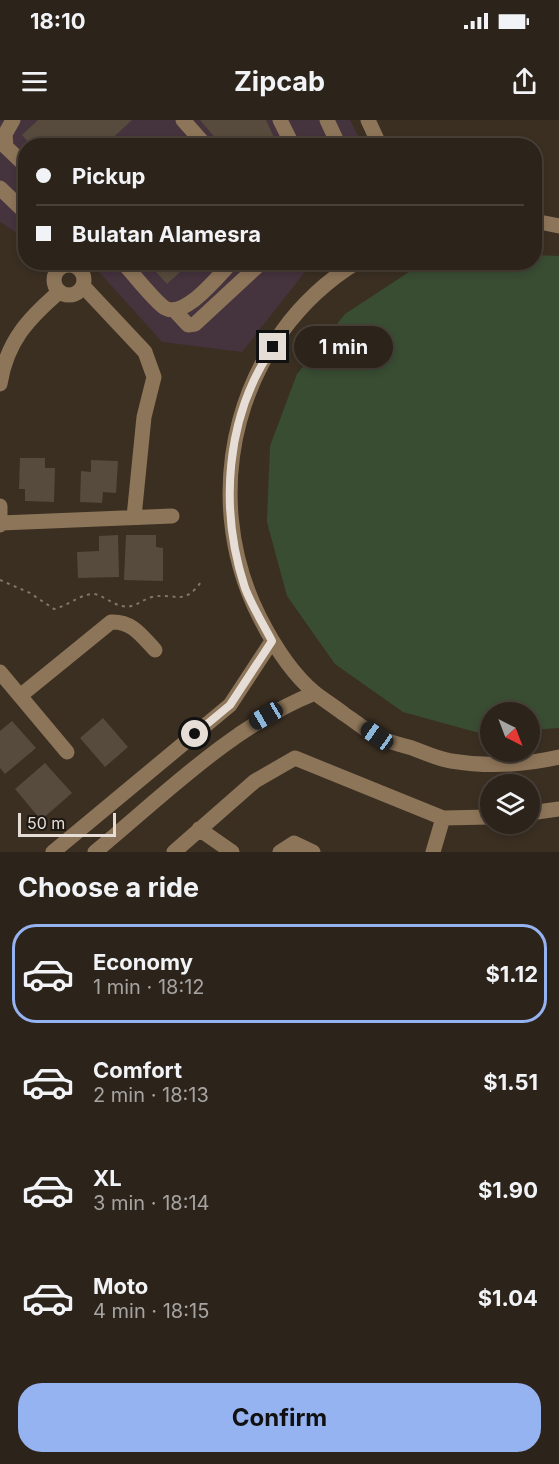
<!DOCTYPE html>
<html lang="en">
<head>
<meta charset="utf-8">
<style>
  :root { --surface:#2c231a; --page:#382f27; --text:#f1f3f6; --muted:#a6a4a2; --line:#484039; --accent:#95b2f1 }
  body { margin:0; font-family:Inter,sans-serif; background:var(--page); color:var(--text); height:100vh; display:flex; flex-direction:column; font-size:22px; white-space:nowrap }
  * { box-sizing:border-box; margin:0 }
  p { font-size:20px; color:var(--muted) }
  .icon { flex:none; width:33px; height:33px; fill:none; stroke:currentColor; stroke-width:2; stroke-linecap:round; stroke-linejoin:round }
  .map { position:relative; height:732px; overflow:hidden }
  .details { display:flex; flex-direction:column; background:var(--surface); flex:1 }
  .details>* { flex:none }
  .hud { position:absolute; left:18px; top:18px; width:524px; height:132px; border-radius:24px; box-shadow:0 3px 9px #0003,0 0 0 2px var(--line); display:grid; align-content:center; height:132px; padding:0 18px; background:var(--surface) }
  .needle { width:39px; rotate:138deg }
  .tools { position:absolute; left:480px; top:582px; display:grid; gap:12px }
  .tools a { display:grid; place-items:center; width:60px; height:60px; border-radius:50%; background:var(--surface); box-shadow:0 3px 9px #0003,0 0 0 2px var(--line); font-size:30px }
  .scale { position:absolute; left:18px; bottom:15px; width:98px; box-sizing:border-box; padding-left:6px; border:3px solid #e6ded6; border-top:0; font-size:16px; line-height:21px; white-space:nowrap; color:#e6ded6; -webkit-text-stroke:4px #1e1913; paint-order:stroke }
  .end { position:absolute; width:27px; height:27px; margin:-14px; border:8px solid #e6ded6; background:#111; box-shadow:0 0 0 3px #111 }
  .from { border-radius:50% }
  .bubble { position:absolute; height:42px; border-radius:21px; background:var(--surface); box-shadow:0 3px 9px #0003,0 0 0 2px var(--line); font-size:20px; font-weight:700; line-height:42px; text-align:center }
  .car { position:absolute; width:18px; height:36px; margin:-18px -9px; border-radius:8px; box-shadow:0 0 4px 2px #0007; background:linear-gradient(#222 24%,#8ab4d8 0 40%,#222 0 76%,#8ab4d8 0 86%,#222 0) }
  .hud b { display:flex; align-items:center; gap:21px; height:57px; font-size:22px }
  .hud b+b { border-top:2px solid var(--line) }
  .hud i { width:15px; height:15px; background:var(--text) }
  ul { padding:0; list-style:none }
  li { display:flex; align-items:center; gap:18px; height:99px; margin:0 12px 9px; padding:0 6px; border:3px solid transparent; border-radius:24px }
  li div { flex:1 }
  li b { display:block; font-size:22px }
  li em { font-style:normal; font-weight:700 }
  li.current { border-color:var(--accent) }
  li>.icon { width:54px; height:54px; stroke-width:1.5 }
  h2 { padding:0 18px; font-size:27px; line-height:72px }
  .primary-button { display:flex; gap:12px; margin-top:auto; padding:12px 18px }
  .primary-button a { flex:1; height:69px; border-radius:24px; background:var(--accent); color:#111; font-size:24px; font-weight:700; line-height:69px; text-align:center }
  .status { display:flex; justify-content:space-between; align-items:center; height:42px; padding:0 30px; background:var(--surface); direction:ltr }
  .status svg { height:16px; fill:currentColor }
  header { display:flex; justify-content:space-between; align-items:center; height:78px; padding:0 18px; background:var(--surface); font-size:27px; font-weight:700 }
  .map>svg:first-child { display:block }
</style>
</head>
<body>
<div class="status"><b>18:10</b><svg viewBox="0 0 49 12"><path d="M0 12V9h3v3zM5 12V6h3v6zM10 12V3h3v9zM15 12V0h3v12zM26 1h20v11H26zM47 4h2v5h-2z"/></svg></div>
<header><svg class="icon" aria-label="menu" viewBox="0 0 24 24"><path d="M4 6h16M4 12h16M4 18h16"/></svg>Zipcab<svg class="icon" aria-label="share" viewBox="0 0 24 24"><path d="M12 15V3M7 8l5-5 5 5M5 13v7h14v-7"/></svg></header>
<div class="map">
<svg width="559" height="732" viewBox="0 0 559 732">
  <rect width="100%" height="100%" fill="#3b2f22"/>
  <path fill="#45333d" d="M0 0H350L363 25 26 26 25 118 0 102Z
    M91 143H312L242 232 162 222Z"/>
  <path fill="#394d33" d="M534 135 559 136V608L530 610V592H490V613L483 614 403 592 335 544 287 476 267 402 270 326 297 254 345 194 409 152 445 143 534 142Z"/>
  <path fill="#574b3d" d="M38 0H132L104 26H32L22 15Z
    M200 0H266L278 26H222Z
    M147 142H191L167 164Z
    M20 338H45V348H55L54 382 25 381V369H19Z
    M91 340 118 341 116 373 103 372 102 383 80 382 81 351 91 352Z
    M118 415 119 457 78 458 77 432 99 431V416Z
    M126 415H156V427L163 428V461L124 460Z
    M103 598 128 627 105 647 80 618Z
    M12 601 36 628 5 654 0 648V611Z
    M45 643 72 673 41 700 15 669Z"/>
  <g fill="none" stroke-linecap="round" stroke-linejoin="round">
    <path stroke="#80766b" stroke-width="2" stroke-dasharray="3 4.5" stroke-linecap="butt" d="M0 460 30 473 54 489C68 486 78 475 93 474 101 474 112 484 122 486 134 489 141 480 152 477 175 472 183 487 201 462"/>
    <path stroke="#8d7559" stroke-width="15" d="M13 0 5 14 6 27 26 46
      M183 0 206 26
      M280 0 293 26
      M327 0 339 26
      M368 0 380 26
      M0 68 26 93
      M534 101 559 106
      M122 142C133 153 154 181 165 188 185 199 218 156 232 142
      M357 142C237 216 197 372 259 496 273 524 290 552 315 573 324 580 335 587 344 594 355 601 366 611 378 617 389 622 401 625 412 628 425 633 438 639 451 641 487 647 524 645 559 637
      M54 160a15 15 0 1 1 30 0a15 15 0 1 1-30 0Z
      M83 166 145 232 154 257 144 297 134 397
      M175 191 188 205 195 204 262 142
      M0 264C7 221 28 199 59 172
      M0 386V405
      M1 403 172 396
      M0 552 67 632
      M20 576 111 502C132 501 141 515 155 530
      M530 693 559 689
      M199 709 232 732
      M53 732 230 585 272 521
      M95 732C163 676 232 606 315 573
      M174 732 255 661 295 638 443 698 490 697
      M280 732 294 723 313 732
      M433 732 443 698"/>
  </g>
  <g fill="none" stroke-linecap="round" stroke-linejoin="round">
    <path stroke="#e6ded6" stroke-width="8" d="M195 614 230 585 272 521C263 504 252 486 245 468 219 389 225 297 273 227"/>
  </g>
</svg>
<div class="tools">
<a><svg class="needle" viewBox="-14 -14 28 28"><path d="M0-13l5 13h-10z" fill="#e53935"/><path d="M0 13l5-13h-10z" fill="#a6a4a2"/></svg></a>
<a><svg class="icon" aria-label="layers" viewBox="0 0 24 24"><path d="M12 4l9 5-9 5-9-5zM3 14l9 5 9-5"/></svg></a>
</div>
<div class="scale">50 m</div>
<i class="end from" style="left:195px;top:614px"></i>
<i class="end" style="left:273px;top:227px"></i>
<div class="bubble" style="left:294px;top:206px;width:99px">1 min</div>
<i class="car" style="left:266px;top:596px;rotate:240deg"></i>
<i class="car" style="left:377px;top:616px;rotate:305deg"></i>
<div class="hud">
<b><i class="from"></i>Pickup</b>
<b><i></i>Bulatan Alamesra</b>
</div>
</div>
<section class="details">
<h2>Choose a ride</h2>
<ul>
<li class="current"><svg class="icon" aria-label="car" viewBox="0 0 24 24"><path d="M5 17H2v-5l4-1 3-4h7l3 4 3 1v5h-3M9 17h6M6 11h13"/><circle cx="7" cy="17" r="2"/><circle cx="17" cy="17" r="2"/></svg><div><b>Economy</b><p>1 min · 18:12</p></div><em>$1.12</em></li>
<li><svg class="icon" aria-label="car" viewBox="0 0 24 24"><path d="M5 17H2v-5l4-1 3-4h7l3 4 3 1v5h-3M9 17h6M6 11h13"/><circle cx="7" cy="17" r="2"/><circle cx="17" cy="17" r="2"/></svg><div><b>Comfort</b><p>2 min · 18:13</p></div><em>$1.51</em></li>
<li><svg class="icon" aria-label="car" viewBox="0 0 24 24"><path d="M5 17H2v-5l4-1 3-4h7l3 4 3 1v5h-3M9 17h6M6 11h13"/><circle cx="7" cy="17" r="2"/><circle cx="17" cy="17" r="2"/></svg><div><b>XL</b><p>3 min · 18:14</p></div><em>$1.90</em></li>
<li><svg class="icon" aria-label="car" viewBox="0 0 24 24"><path d="M5 17H2v-5l4-1 3-4h7l3 4 3 1v5h-3M9 17h6M6 11h13"/><circle cx="7" cy="17" r="2"/><circle cx="17" cy="17" r="2"/></svg><div><b>Moto</b><p>4 min · 18:15</p></div><em>$1.04</em></li>
</ul>
<div class="primary-button"><a>Confirm</a></div>
</section>
</body>
</html>
